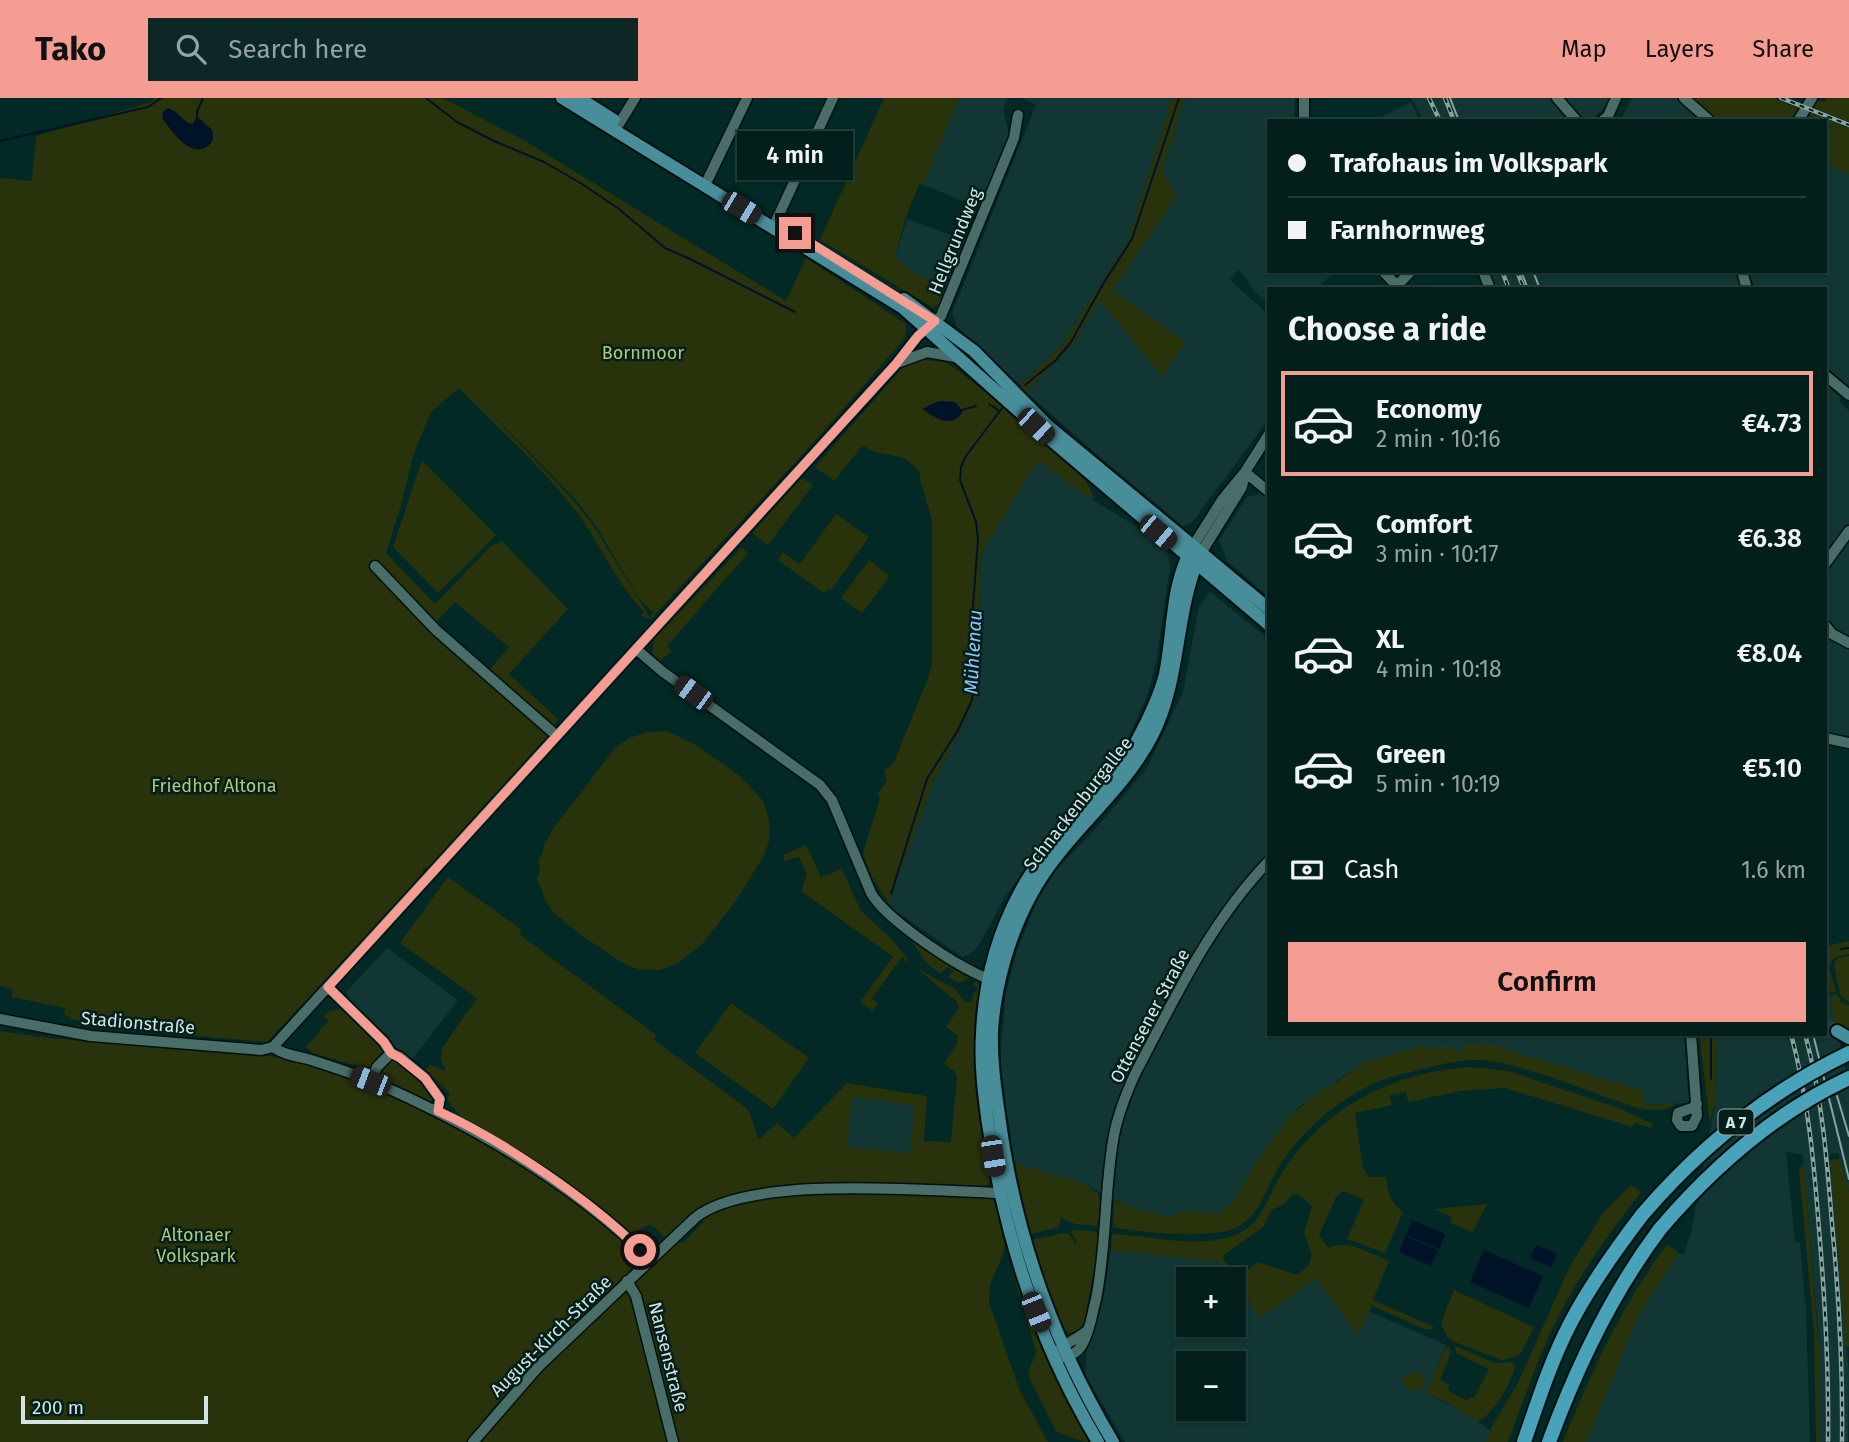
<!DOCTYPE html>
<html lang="en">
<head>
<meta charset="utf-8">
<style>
  :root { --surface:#021f1c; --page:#0c2725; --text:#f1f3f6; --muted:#96a2a3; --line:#233d3b; --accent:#f59c93 }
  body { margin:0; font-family:"Fira Sans",sans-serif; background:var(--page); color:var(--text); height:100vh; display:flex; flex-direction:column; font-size:26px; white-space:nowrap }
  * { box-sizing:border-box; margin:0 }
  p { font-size:23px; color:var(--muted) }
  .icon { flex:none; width:38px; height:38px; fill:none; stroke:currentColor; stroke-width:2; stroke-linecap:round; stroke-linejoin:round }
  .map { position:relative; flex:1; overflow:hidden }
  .panel { position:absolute; left:1267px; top:189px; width:560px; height:749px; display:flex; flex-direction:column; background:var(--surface); border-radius:0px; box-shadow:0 2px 5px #0004,0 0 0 2px var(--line) }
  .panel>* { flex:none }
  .hud { position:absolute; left:1267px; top:21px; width:560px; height:154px; border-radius:0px; box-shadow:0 2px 5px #0004,0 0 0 2px var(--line); display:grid; align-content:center; height:154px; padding:0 21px; background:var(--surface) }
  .tools { position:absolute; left:1176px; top:1169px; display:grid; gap:14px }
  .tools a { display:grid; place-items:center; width:70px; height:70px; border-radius:0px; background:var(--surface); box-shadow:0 2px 5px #0004,0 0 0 2px var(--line); font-size:35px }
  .scale { position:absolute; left:21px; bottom:18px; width:187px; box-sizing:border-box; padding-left:7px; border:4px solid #d1e5e2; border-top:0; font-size:19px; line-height:24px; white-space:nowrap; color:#d1e5e2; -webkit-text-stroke:5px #031e1b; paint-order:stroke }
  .end { position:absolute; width:32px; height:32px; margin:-16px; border:9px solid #f59c93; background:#111; box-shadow:0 0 0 4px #111 }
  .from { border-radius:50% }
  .bubble { position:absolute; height:49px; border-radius:0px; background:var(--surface); box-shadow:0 2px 5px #0004,0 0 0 2px var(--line); font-size:23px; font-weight:600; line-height:49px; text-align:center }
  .car { position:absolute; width:21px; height:42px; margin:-21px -10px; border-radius:9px; box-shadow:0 0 5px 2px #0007; background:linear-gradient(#222 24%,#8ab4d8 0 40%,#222 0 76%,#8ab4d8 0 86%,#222 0) }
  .hud b { display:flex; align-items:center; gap:24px; height:66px; font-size:26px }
  .hud b+b { border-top:2px solid var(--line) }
  .hud i { width:18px; height:18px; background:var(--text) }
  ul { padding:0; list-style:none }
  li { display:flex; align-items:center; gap:21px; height:105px; margin:0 14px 10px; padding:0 7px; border:4px solid transparent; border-radius:0px }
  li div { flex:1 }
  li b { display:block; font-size:26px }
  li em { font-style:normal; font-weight:600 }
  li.on { border-color:var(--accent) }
  li>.icon { width:63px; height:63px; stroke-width:1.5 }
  h2 { padding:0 21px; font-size:32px; line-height:84px }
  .pay { display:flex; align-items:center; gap:18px; height:77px; padding:0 21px; font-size:26px }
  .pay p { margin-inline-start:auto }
  .action { display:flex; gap:14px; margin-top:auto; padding:14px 21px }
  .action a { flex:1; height:80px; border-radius:0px; background:var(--accent); color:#111; font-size:28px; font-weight:600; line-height:80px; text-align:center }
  header { display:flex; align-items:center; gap:42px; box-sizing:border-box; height:98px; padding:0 35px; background:var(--accent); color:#111 }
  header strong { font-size:33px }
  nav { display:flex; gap:38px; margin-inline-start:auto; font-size:24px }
  .search { width:490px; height:63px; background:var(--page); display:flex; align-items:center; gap:18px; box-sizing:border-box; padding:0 24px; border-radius:0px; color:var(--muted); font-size:26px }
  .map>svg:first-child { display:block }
</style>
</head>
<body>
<header>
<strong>Tako</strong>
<div class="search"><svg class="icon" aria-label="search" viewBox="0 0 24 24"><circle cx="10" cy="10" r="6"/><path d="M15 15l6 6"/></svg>Search here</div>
<nav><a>Map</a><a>Layers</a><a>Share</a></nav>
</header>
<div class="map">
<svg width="1849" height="1344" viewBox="0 0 1849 1344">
  <rect width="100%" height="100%" fill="#022925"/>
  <path fill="#123633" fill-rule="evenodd" d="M959 0H1008L1003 11 1010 39 981 110 923 87Z
    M1022 0H1172L1128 142 1061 248 1020 287 957 229 952 215 1036 7Z
    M1185 0H1295L1294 23H1269V173H1335L1321 187 1324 191H1269V206L1254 193 1239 171 1230 182 1269 217V321L1191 426 1183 428 1109 367 1026 294 1074 245 1099 201 1162 277 1186 244 1111 193 1176 98 1162 73Z
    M1411 0H1610L1604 10 1590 23H1484L1481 17 1482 23H1424Z
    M1632 0H1679L1705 23H1617L1622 19Z
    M1411 4 1420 23H1373Z
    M1825 65 1849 76V289L1825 268V191H1755L1748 173H1825Z
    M907 121 967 143 947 192 909 172 895 159Z
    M1488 173H1736L1741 191H1495Z
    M1825 285 1841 300 1840 304 1849 313V640L1825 635Z
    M1038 363 1091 401 1147 435 1167 453 1170 469 1156 565 1147 599 1126 645 1111 670 1032 762 1005 799 979 847 970 857 962 859 897 814 889 806 933 685 976 601 981 455Z
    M1269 389V499L1227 463 1219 442 1247 399 1260 396Z
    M1210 494 1269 541V936H1684L1689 1005 1645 1007 1643 993 1495 948 1463 952 1422 948 1362 965 1298 1010 1252 1070 1235 1102 1219 1116 1189 1112 1168 1119 1129 1109 1082 1085 1013 1065 1001 971V951L1006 894 1017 853 1035 807 1054 774 1100 726 1148 668 1183 594 1199 508Z
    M387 850 458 902 411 963 356 913 346 894Z
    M1825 873 1849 988V1094L1838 1055 1829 1056 1837 1119 1849 1276 1848 1344H1819L1818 1233 1803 1057 1786 1054 1795 1144H1800L1806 1212 1810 1344H1586L1639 1217 1679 1155 1684 1156 1691 1135 1716 1001 1717 936H1825Z
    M852 999 915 1007 910 1056 847 1049Z
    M1111 1152 1220 1164 1232 1181H1188V1227H1234V1183L1260 1220 1316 1180 1359 1209 1446 1247 1426 1295 1461 1312 1491 1333 1486 1344H1125L1087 1280 1085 1272 1087 1252 1103 1203ZM1188 1265H1234V1311H1188Z"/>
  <path fill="#29330b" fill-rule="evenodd" d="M154 0H443L525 43 786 203 806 160 906 226 905 240 822 335 651 521 641 518 644 514C614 483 599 441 571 407 538 365 496 329 459 290L431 314 429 319 414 355 401 407 386 455 435 506 490 449 502 443 568 511 509 576 558 621 550 636 429 770 423 769V777L267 944 103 930 102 927 69 921 70 918 64 917 65 910 12 899 13 891 0 888V80L32 83 36 38 152 4ZM164 13H174L191 27 199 20 212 32C214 46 207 48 195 51L190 49 164 22 162 16ZM467 290 576 402 595 426 638 499 654 516H651V521L593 427 574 403ZM455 504 509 549 484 578 430 531Z
    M884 0H959L923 87 919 86 906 119 895 158 909 172 947 192 941 207 932 209 820 142Z
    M1172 0H1185L1162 73 1177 98 1112 192 1186 244 1162 278 1099 202 1074 245 1026 294 1020 287 1061 248 1128 142Z
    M1692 0H1773L1799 11 1788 23H1718Z
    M1827 0H1849V24L1811 9 1817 2 1824 4Z
    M1809 14 1849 30V76L1825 65V23H1805Z
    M922 259 926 262 945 264 954 270 991 298 1085 382 1094 399 1091 401 1038 363 981 455 976 601 933 685 889 806 872 779 863 756 880 699 877 697 887 683 884 673 894 664 927 583 932 566V421L921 386 919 373 905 360 871 353 863 347 834 383 815 369 905 267Z
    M422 362 496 437 438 495 393 449Z
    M802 380 813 387 768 447 752 435Z
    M836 416 869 439 831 492 828 491 824 495 778 462 783 454 800 466Z
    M742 449 748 455 667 548 672 553 659 564 652 554 654 541Z
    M869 462 890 478 862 515 841 500Z
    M667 633 698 648 740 678 764 704 769 723V743L764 758 735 804 703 845 678 865 660 872H640L624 866 581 837 554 815 544 801 542 791 537 782 540 772 538 762 543 754 544 746 553 731 615 650 629 640 648 634Z
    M806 747 821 779 842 771 861 813 893 842 908 862 906 864 902 859 872 900 878 905 873 913 860 904 893 859 801 793 807 776 799 759 784 763 783 757Z
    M448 779 522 832 519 836 656 937 654 942 744 1008 750 1015 758 1042 777 1025 794 1040 847 985 927 998 924 1043 951 1044 957 979 955 974 944 966 958 944V938L946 929 959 910 956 903 915 869 955 891 965 904H972L973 896 978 891 974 887 976 882 982 890 992 1081 982 1090 888 1087 716 1103 694 1116 666 1143C654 1125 650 1122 633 1137L565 1084 473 1024 463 1021 447 1002 450 995 425 972 430 967 446 973 441 962 442 950 477 900 400 845ZM852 999 914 1007 910 1055 847 1049Z
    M861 788 882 817 953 871 969 880 959 885 948 879 954 873 948 869 941 875C919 863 921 853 907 838 889 821 871 812 861 788Z
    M1849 843V856C1821 860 1831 872 1836 894L1830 895 1825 873V848Z
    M1849 858V904L1840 897 1834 866 1838 860Z
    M1837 896 1841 904 1849 907V932L1834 924 1830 897Z
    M731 905 809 960 773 1011 695 955Z
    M342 911 383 948V956L371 972 313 955 306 949 328 923 324 918 329 913Z
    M0 933C96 950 194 943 290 962 321 968 351 981 380 993 449 1023 507 1058 569 1100 588 1114 612 1129 628 1145 634 1152 635 1162 633 1170L611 1194 601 1199 497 1305 466 1344H0Z
    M1699 936H1717L1716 1001 1710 1026Z
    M1466 945 1495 948 1643 993 1645 1007 1676 1005C1664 1017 1639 1011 1626 1006 1583 992 1521 964 1478 962 1454 961 1429 970 1405 975 1352 988 1305 1026 1277 1072 1266 1091 1260 1117 1239 1128 1211 1143 1143 1134 1113 1129L1114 1102 1129 1109 1168 1119 1189 1112 1219 1116 1235 1102 1252 1070 1289 1019 1319 994 1338 983 1362 965 1422 948 1463 952Z
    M391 962 398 963 431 991 434 1000 430 1004 381 983V970Z
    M1472 969 1508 973 1621 1011 1653 1026 1651 1030 1635 1025 1632 1029 1505 990 1461 993 1408 1004 1406 994 1390 997 1392 1007 1355 1015 1363 1070 1369 1079H1386C1388 1096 1390 1103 1403 1114L1385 1155 1347 1141 1364 1102 1343 1093 1336 1099 1319 1137 1328 1150C1349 1141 1369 1155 1389 1163L1373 1202 1434 1229 1430 1232 1425 1231 1372 1208 1358 1238 1316 1180 1260 1220 1220 1164 1111 1152 1112 1136C1151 1137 1196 1152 1235 1137 1262 1127 1268 1097 1282 1075 1323 1009 1396 973 1472 969ZM1293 1096H1297L1312 1108 1304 1135 1312 1157 1308 1168 1297 1177 1258 1164 1249 1171H1231L1223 1161 1224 1157 1263 1129 1272 1112 1283 1107Z
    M1840 1061 1849 1094V1249L1846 1248 1830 1062Z
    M1013 1065 1082 1085 1098 1095 1101 1110 1097 1128 1075 1126 1061 1120 1059 1129 1030 1136Z
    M1804 1065 1820 1267 1819 1344H1816L1814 1234 1799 1072Z
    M1631 1087 1641 1094C1607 1138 1574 1183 1551 1234 1534 1270 1522 1307 1508 1344H1486L1492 1328 1517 1287 1569 1170 1603 1115Z
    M847 1093 992 1100 999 1106 1007 1138 1003 1156 990 1187 989 1204 1020 1293 1048 1344H478C537 1271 608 1209 676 1145L684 1144 703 1124 701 1121 730 1107 779 1097Z
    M1487 1106 1473 1134 1450 1125 1452 1119 1434 1111Z
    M1075 1132 1097 1134 1098 1152 1084 1224C1078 1235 1070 1239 1062 1228L1031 1142 1063 1135 1069 1136 1075 1145 1077 1144 1071 1133Z
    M1667 1146 1679 1155 1639 1217 1586 1344H1563C1591 1274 1622 1207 1667 1146Z
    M1012 1163 1094 1344C1082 1344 1066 1339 1056 1333L1029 1279C1027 1269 1035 1263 1036 1253L1011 1169Z
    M1454 1192 1534 1229 1521 1255 1516 1259 1501 1262 1452 1243 1447 1239 1441 1225Z
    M1449 1248 1450 1257 1440 1282 1450 1287 1447 1292 1467 1303 1470 1299 1474 1300 1489 1271 1456 1255 1455 1248 1495 1265 1511 1264 1515 1267C1514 1279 1497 1309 1487 1317 1484 1320 1481 1321 1478 1324L1449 1305 1426 1295 1445 1251Z
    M1416 1274 1422 1277 1425 1285C1420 1294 1412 1294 1404 1289L1402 1283 1405 1278Z"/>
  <path fill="#001228" d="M168 10C178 13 182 25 193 26L196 20H199L212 32C214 38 214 43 208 48 191 62 170 31 162 20L164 13Z
    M939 303 955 304 963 313C953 332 935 320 922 311Z
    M1412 1122 1445 1136 1439 1151 1406 1137Z
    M1405 1138 1438 1152 1431 1168 1399 1154Z
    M1536 1147 1557 1156 1551 1169 1530 1160Z
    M1484 1152 1543 1178 1529 1210 1470 1184Z"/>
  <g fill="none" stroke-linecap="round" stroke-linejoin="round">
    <path stroke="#001228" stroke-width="2" d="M426 0 457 24 494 43 544 64 582 86 619 111 665 150 690 161 795 214
      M197 20V14L203 0
      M0 43 148 9 161 0
      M1025 287 1056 262 1071 244 1103 186 1132 141 1179 0
      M989 306 998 312
      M962 312 976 308
      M891 796 927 681 958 632 972 602 974 584 973 508 978 441 976 424 960 382 961 369 966 358 1002 310
      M1841 851 1849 850
      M1711 981V936"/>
    <path stroke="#214541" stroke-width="12" stroke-dasharray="12 6" stroke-linecap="butt" d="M1825 926 1837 933"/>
    <g stroke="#00100e" stroke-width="13">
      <path id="minor" d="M1304 0V23
        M1557 0 1577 23
        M1684 0 1710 23
        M1602 23 1608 18 1616 0
        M1798 23 1812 0
        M619 26 635 0
        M708 81 747 0
        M776 123 833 0
        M1383 173 1397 188
        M1483 173 1490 191
        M1742 173 1747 191
        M1394 191 1411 173
        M900 264 927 254 955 259
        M1825 277 1849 297
        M1245 374 1269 394
        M1193 448 1222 402 1245 374 1269 336
        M1201 455 1242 389 1245 375
        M1825 466 1849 433
        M375 468 436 532 557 638
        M1825 527 1832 536 1849 545
        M636 551 663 574 820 687 832 702 871 795C885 821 967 877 996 883
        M1825 640 1849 645
        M328 889 384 944 391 955 400 959 425 980 440 1001 437 1013
        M0 921 91 938 261 952 273 949
        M1691 936 1697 1018 1692 1028H1681L1677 1022 1678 1015 1692 1010 1697 1006
        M273 949 896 266 918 238 941 218 1014 40 1018 17
        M273 949C284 957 296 958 308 961 330 968 352 975 374 984 474 1028 572 1084 651 1162
        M370 983 377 969 391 955
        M627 1183 636 1198 673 1344
        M1088 1232C1077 1242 1062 1245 1054 1259 1065 1260 1076 1257 1082 1247 1090 1234 1092 1216 1096 1201 1107 1147 1104 1091 1114 1037 1118 1016 1126 996 1135 976 1174 902 1210 824 1269 763
        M473 1344 539 1268 695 1120C748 1076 927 1093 997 1095L1007 1093"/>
    </g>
    <g stroke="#00100e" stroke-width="16">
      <path id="major" d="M562 0 903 210 1051 342 1269 527
        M579 0 614 22
        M904 201 974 253 1047 327 1269 511
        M1837 933 1849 940
        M1098 1344C1040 1247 1004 1138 988 1026 984 997 980 966 982 936 984 887 996 838 1020 794 1043 750 1083 719 1114 680 1127 664 1136 644 1146 625 1153 610 1161 593 1165 576 1174 533 1170 487 1193 448
        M1113 1344C1053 1244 1014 1133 999 1017 995 989 991 961 992 933 995 887 1009 837 1031 797 1063 737 1121 698 1152 638 1182 580 1174 513 1201 455"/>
    </g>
    <g stroke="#00100e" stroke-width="18">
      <path id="highway" d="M1524 1344C1538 1303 1551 1262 1571 1224 1591 1186 1616 1151 1642 1117
        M1549 1344C1577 1268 1611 1196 1660 1131"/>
    </g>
    <use href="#minor" stroke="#496d69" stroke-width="10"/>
    <use href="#major" stroke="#488d9a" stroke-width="12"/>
    <use href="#highway" stroke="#47a2ba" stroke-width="14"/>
    <path stroke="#89a4a0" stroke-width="2" d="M1450 0 1459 23
      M1521 173 1528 191
      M1533 173 1540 191
      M1813 936 1849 1081
      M1837 998 1849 1038"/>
    <g stroke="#89a4a0" stroke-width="4.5">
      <path id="rail" d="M1429 0 1440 23
        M1445 0 1454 23
        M1781 0 1849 27
        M1502 173 1509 191
        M1517 173 1524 191
        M1791 936C1808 1000 1814 1065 1819 1131 1825 1202 1829 1273 1828 1344
        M1805 936C1822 998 1827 1062 1832 1126 1839 1199 1843 1271 1842 1344"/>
    </g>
    <use href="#rail" stroke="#031e1b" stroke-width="2" stroke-dasharray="5" stroke-linecap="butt"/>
    <g stroke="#00100e" stroke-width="18" stroke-linecap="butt">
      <path id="highway-bridge" d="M1642 1117C1701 1048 1768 994 1849 955
        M1660 1131C1713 1069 1774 1015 1849 980"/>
    </g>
    <use href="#highway-bridge" stroke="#47a2ba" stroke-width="14"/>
  </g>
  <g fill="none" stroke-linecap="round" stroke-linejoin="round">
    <path stroke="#f59c93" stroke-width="9" d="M640 1152C590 1102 502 1042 438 1013L440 1001 425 980 400 960 391 955 384 944 328 889 896 266 918 238 935 223 795 135"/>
  </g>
  <g text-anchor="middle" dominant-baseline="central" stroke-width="5" stroke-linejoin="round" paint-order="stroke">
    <rect fill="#031e1b" stroke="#93a9a6" stroke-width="2" x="1718.5" y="1011.5" width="35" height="25" rx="5"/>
    <g font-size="16" font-weight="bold" fill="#d1e5e2">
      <text x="1736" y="1024">A 7</text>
    </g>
    <g font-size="18" fill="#d1e5e2" stroke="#031e1b">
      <text transform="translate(955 143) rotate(-68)">Hellgrundweg</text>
      <text transform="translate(1078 706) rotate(-52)">Schnackenburgallee</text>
      <text transform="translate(1150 918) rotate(-62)">Ottensener Straße</text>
      <text transform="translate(138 925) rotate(5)">Stadionstraße</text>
      <text transform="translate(551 1238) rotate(-45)">August-Kirch-Straße</text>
      <text transform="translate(668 1259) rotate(76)">Nansenstraße</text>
    </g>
    <g font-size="18" fill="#b1ca6f" stroke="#031e1b">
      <text x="643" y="255">Bornmoor</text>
      <text x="214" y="688">Friedhof Altona</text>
      <text x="196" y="1137">Altonaer<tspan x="196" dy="21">Volkspark</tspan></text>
    </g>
    <g font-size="19" font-style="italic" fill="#90c6fd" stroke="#031e1b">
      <text transform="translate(973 554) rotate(-87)">Mühlenau</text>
    </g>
  </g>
</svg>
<div class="tools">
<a>+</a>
<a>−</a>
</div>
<div class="scale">200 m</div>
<i class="end from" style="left:640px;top:1152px"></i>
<i class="end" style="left:795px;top:135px"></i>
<div class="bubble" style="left:737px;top:33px;width:116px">4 min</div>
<i class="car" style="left:741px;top:110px;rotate:121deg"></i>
<i class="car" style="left:1036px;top:328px;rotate:133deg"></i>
<i class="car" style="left:1158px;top:434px;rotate:130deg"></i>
<i class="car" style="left:693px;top:595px;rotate:306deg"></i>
<i class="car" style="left:370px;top:983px;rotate:291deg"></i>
<i class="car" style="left:993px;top:1058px;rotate:171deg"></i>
<i class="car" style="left:1036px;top:1214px;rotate:158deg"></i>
<div class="hud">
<b><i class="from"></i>Trafohaus im Volkspark</b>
<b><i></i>Farnhornweg</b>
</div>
<section class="panel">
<h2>Choose a ride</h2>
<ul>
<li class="on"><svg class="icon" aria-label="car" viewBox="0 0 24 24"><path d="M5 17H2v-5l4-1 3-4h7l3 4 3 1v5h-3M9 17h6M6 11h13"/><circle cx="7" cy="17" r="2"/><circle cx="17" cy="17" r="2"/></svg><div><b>Economy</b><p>2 min · 10:16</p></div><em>€4.73</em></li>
<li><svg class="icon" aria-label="car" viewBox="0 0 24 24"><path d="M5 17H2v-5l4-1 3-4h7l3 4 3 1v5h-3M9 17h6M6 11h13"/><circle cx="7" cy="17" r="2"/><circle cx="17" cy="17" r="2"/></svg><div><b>Comfort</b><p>3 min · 10:17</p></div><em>€6.38</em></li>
<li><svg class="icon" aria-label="car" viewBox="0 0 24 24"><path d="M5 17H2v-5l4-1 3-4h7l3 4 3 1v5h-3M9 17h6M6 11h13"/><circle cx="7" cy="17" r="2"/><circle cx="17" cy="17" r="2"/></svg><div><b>XL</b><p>4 min · 10:18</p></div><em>€8.04</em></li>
<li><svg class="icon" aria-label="car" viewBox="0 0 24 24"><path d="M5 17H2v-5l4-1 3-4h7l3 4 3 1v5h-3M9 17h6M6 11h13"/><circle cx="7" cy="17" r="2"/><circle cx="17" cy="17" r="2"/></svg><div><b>Green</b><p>5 min · 10:19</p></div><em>€5.10</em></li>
</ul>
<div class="pay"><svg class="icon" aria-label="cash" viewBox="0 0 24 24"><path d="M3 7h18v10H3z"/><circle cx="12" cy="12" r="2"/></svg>Cash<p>1.6 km</p></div>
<div class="action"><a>Confirm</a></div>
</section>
</div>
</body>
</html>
